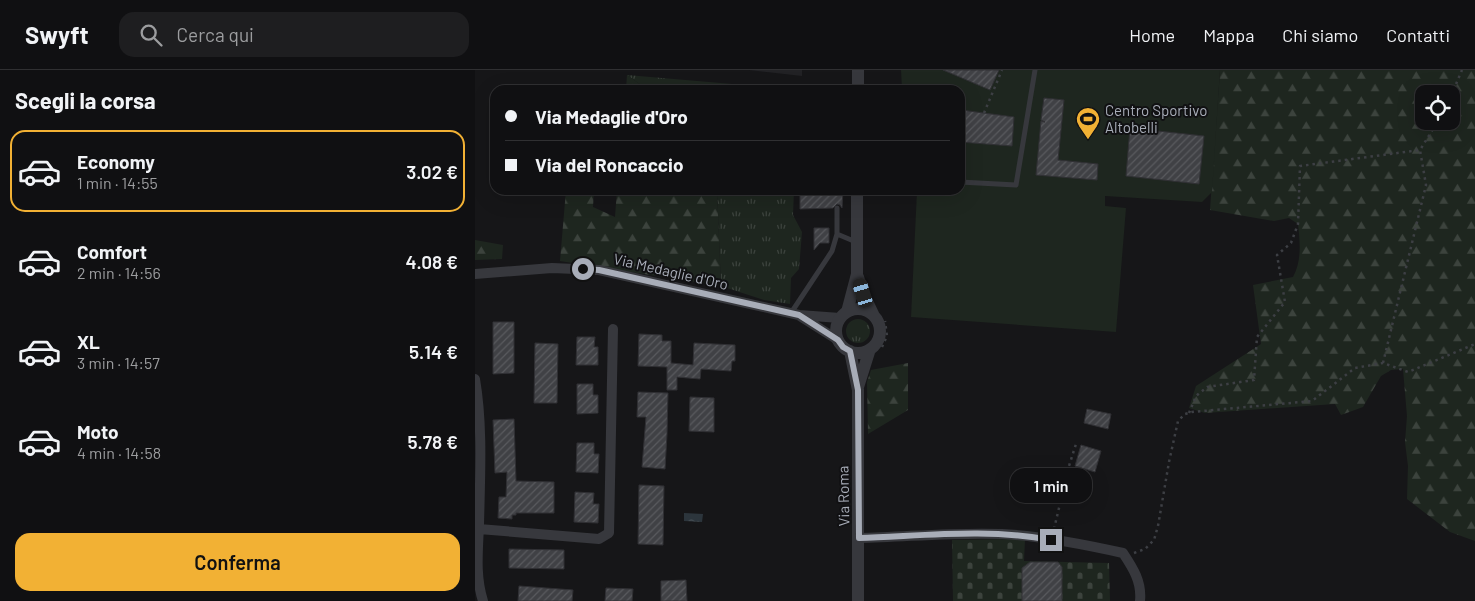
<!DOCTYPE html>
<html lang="it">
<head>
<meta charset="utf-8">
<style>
  :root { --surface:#101012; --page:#1e1e20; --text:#f1f3f6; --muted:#9c9d9f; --line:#303032; --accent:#f2b134 }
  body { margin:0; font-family:Barlow,sans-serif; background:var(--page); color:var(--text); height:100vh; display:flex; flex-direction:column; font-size:19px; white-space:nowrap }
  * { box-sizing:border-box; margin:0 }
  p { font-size:16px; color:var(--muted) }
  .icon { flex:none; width:28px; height:28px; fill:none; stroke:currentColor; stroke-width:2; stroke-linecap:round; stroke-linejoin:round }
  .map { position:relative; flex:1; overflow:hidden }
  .sheet { display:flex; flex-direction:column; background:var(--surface); width:475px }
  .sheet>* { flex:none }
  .banner { position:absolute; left:15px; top:15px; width:475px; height:110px; border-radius:15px; box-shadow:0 5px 20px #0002,0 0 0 1px var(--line); display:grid; align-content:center; height:110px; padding:0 15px; background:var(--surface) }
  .tools { position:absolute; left:940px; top:15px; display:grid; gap:10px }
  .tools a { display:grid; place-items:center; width:45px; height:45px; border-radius:10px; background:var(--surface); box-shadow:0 5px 20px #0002,0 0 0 1px var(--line); font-size:25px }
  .end { position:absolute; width:22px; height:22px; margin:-11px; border:6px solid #a8adb8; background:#111; box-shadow:0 0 0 2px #111 }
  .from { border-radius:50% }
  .bubble { position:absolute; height:35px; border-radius:15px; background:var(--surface); box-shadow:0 5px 20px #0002,0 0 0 1px var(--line); font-size:16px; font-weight:600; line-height:35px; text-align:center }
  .car { position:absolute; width:15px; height:30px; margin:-15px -8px; border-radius:6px; box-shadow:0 0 4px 1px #0007; background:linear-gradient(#222 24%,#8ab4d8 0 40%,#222 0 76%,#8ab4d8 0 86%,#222 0) }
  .banner b { display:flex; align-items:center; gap:18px; height:48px; font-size:19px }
  .banner b+b { border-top:1px solid var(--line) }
  .banner i { width:12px; height:12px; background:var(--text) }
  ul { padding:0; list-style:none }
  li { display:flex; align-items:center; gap:15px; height:82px; margin:0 10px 8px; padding:0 5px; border:2px solid transparent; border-radius:15px }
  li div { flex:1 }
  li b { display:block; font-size:19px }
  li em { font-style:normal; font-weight:600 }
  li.current { border-color:var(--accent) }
  li>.icon { width:45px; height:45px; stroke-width:1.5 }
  h2 { padding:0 15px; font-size:22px; line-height:60px }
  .button { display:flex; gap:10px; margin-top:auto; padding:10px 15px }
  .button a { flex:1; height:58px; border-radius:15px; background:var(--accent); color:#111; font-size:20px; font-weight:600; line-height:58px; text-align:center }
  header { display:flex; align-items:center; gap:30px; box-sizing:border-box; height:70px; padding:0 25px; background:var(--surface); border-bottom:1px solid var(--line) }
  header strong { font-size:24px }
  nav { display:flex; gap:28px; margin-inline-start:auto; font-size:18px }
  .search { width:350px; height:45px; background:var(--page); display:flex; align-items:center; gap:12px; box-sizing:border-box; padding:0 18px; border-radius:15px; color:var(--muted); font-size:19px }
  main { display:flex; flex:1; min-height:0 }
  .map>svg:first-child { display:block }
</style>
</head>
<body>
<header>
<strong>Swyft</strong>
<div class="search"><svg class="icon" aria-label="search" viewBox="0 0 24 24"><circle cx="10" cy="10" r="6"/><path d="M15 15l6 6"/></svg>Cerca qui</div>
<nav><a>Home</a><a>Mappa</a><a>Chi siamo</a><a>Contatti</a></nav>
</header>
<main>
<section class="sheet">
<h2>Scegli la corsa</h2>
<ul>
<li class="current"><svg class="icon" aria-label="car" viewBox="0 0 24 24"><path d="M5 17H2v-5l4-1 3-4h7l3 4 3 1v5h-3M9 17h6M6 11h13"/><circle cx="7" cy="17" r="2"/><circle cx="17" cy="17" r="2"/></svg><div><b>Economy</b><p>1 min · 14:55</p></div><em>3.02 €</em></li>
<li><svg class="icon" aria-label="car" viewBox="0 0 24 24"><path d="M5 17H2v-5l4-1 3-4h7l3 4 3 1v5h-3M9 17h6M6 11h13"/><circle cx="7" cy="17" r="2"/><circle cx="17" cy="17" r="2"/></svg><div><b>Comfort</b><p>2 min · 14:56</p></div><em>4.08 €</em></li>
<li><svg class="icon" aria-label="car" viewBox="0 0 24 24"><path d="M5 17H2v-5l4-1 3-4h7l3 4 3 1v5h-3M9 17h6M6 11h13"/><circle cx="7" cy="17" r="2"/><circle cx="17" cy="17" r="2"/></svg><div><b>XL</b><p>3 min · 14:57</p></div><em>5.14 €</em></li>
<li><svg class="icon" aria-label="car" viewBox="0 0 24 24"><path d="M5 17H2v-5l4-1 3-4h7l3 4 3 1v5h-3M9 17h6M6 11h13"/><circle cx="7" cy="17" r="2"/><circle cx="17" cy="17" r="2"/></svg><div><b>Moto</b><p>4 min · 14:58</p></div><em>5.78 €</em></li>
</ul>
<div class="button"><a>Conferma</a></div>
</section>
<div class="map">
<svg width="1000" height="531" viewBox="0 0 1000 531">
  <defs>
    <pattern id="grass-tufts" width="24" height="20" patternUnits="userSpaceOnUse" patternTransform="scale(1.25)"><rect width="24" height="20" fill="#1e261f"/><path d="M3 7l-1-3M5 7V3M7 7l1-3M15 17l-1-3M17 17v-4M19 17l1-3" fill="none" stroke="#3c433d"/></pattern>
    <pattern id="forest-firs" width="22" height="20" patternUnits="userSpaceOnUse" patternTransform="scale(1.25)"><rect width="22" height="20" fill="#1e261f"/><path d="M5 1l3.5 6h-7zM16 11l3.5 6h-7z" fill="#3c433d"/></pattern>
    <pattern id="cemetery-stones" width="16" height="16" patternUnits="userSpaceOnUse" patternTransform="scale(1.25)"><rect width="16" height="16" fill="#1e261f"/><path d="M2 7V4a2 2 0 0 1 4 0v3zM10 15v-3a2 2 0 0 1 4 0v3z" fill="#3c433d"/></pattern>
    <pattern id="water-ripples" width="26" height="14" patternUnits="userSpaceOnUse" patternTransform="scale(1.25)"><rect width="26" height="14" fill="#2c353c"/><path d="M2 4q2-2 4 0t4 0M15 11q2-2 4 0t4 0" fill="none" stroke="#485056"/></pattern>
    <pattern id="building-hatch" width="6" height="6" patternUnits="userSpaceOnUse" patternTransform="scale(1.25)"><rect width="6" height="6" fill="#404145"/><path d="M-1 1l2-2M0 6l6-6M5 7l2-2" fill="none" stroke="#595a5e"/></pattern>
  </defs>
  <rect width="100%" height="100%" fill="#161618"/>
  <path fill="#222225" d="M274 0H327V6Z"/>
  <path fill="url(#grass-tufts)" d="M152 5 326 20H173Z
    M242 120H319L318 145 327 162 324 199 316 208 315 234 289 230 246 216Z
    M371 261a12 12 0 1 1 24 0a12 12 0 1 1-24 0Z"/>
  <path fill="url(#forest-firs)" fill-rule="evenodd" d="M745 0H1000V471L975 462 932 429 933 396 930 372 932 346 928 299 916 300 906 306 888 337 866 345 860 334 730 343 714 338 721 316 786 274 778 215 818 207C827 191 825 172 823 154L814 148 799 151 735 140ZM949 24H976V51H949Z
    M152 5 173 20H151Z
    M91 120H119L118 137 140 147 142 120H242L246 216 85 191Z
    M0 170 28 175 27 189 0 190Z
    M433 293V340L393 364 392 312 396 300Z"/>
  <path fill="url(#cemetery-stones)" d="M550 469 549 491 634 493 635 531H478L477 470Z"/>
  <path fill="#1e261f" d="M426 0H745L737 122 727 132 630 126V136L651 138 641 262 436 247 442 121 467 123V120H485V20H427Z"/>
  <path fill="url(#water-ripples)" d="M209 443 228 444 227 452 209 451Z"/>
  <path fill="url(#building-hatch)" stroke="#303034" d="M468 0H524L515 20Z
    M569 28 589 30 583 90 623 94 622 110 561 105 566 51 570 52 566 50Z
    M486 40 539 47 537 76 485 72Z
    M655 58 729 66 724 114 651 106Z
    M325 120H368L367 138 365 135 362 134 358 138 325 139Z
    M339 158H354V173H345L339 180Z
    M18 252H39V303L18 304Z
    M164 264 187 265V271H196V293L218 295 219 273 260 275V291H257L256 301 226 299 225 309 202 307V320H192V297L163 296Z
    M102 267H120L119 277H123V295H101Z
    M60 273 83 274 82 333H59Z
    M102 314H118V325H123V343L102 344Z
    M163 322 193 323 192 364 190 399 167 397 171 347H162Z
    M215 327 239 328V362L214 361Z
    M612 339 636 344 633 359 609 353Z
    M39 349 41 411 79 412V443H41V445H37V449L23 448 24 427H31L32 402 20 403 18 350Z
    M102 373H119V384H124L123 403 101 402Z
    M606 375 626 381 620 402 600 396Z
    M164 415 189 416 188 475 163 474Z
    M100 422 119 423 118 434H124L123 453 99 452Z
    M34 479 89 480V499L34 498Z
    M555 492H583L587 497V531H547V498Z
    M211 510 212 531H186V511Z
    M44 516 98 520 97 531H43Z
    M131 518 158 519 157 531H130Z"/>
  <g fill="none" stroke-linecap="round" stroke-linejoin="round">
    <path stroke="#3d3f44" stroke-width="2.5" stroke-dasharray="2.5 4" stroke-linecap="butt" d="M976 26 987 0
      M509 43 527 0
      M407 277 412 266 410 251
      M908 293 951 115 945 80 963 51
      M714 343 721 326 732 317 779 310 782 267 810 232 802 185 816 173 823 154 825 96 945 80
      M579 459 594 396 601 374
      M659 483 670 479 679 470 683 456 694 392 703 351 710 344 717 342 837 331 880 298 908 293 933 302 1000 274"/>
    <path stroke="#37383d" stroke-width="5" d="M485 112 541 115 560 0
      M362 138V164L381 172
      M316 243 357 181 362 164"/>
    <path stroke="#37383d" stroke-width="10" d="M0 204 77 198 124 200 324 245 365 248
      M325 246 363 270
      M0 309C8 356 5 407 4 455 3 481 0 506 8 531
      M4 459 124 469 134 463 138 259
      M384 468C432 467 479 462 527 464 568 466 608 474 648 483 658 498 667 512 665 531"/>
    <path stroke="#37383d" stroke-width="12" d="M383 20V0
      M383 207 388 223 399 246
      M361 261a22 22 0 1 1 44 0a22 22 0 1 1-44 0Z
      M372 242 382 204V120
      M375 281 383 320V531
      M383 317 395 279"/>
  </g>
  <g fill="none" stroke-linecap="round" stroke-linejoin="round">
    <path stroke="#a8adb8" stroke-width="6" d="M108 199 124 200 324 245 363 270 368 277 375 281 383 320 384 468C448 466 513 458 576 470"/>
  </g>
  <defs>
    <g id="stadium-pin" transform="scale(1.25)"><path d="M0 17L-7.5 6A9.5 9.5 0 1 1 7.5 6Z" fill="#f2b134" stroke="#111113"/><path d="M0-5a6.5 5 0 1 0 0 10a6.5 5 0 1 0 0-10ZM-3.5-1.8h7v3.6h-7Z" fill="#111"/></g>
  </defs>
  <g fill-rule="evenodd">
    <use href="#stadium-pin" x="613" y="49"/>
  </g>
  <g text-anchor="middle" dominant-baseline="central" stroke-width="4" stroke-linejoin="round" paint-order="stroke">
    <g font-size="15" fill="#a8adb8" stroke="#111113" text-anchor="start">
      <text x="630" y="40">Centro Sportivo<tspan x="630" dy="17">Altobelli</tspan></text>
    </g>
    <g font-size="15" fill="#a8adb8" stroke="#111113">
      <text transform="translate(196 201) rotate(13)">Via Medaglie d'Oro</text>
      <text transform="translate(368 426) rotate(-91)">Via Roma</text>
    </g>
  </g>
</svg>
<div class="tools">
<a><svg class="icon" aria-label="locate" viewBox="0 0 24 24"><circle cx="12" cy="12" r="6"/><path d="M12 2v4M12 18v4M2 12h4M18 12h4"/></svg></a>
</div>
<i class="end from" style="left:108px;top:199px"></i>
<i class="end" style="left:576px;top:470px"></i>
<div class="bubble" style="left:535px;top:398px;width:82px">1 min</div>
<i class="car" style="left:388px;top:223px;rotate:343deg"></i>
<div class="banner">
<b><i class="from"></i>Via Medaglie d'Oro</b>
<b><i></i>Via del Roncaccio</b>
</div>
</div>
</main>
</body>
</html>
